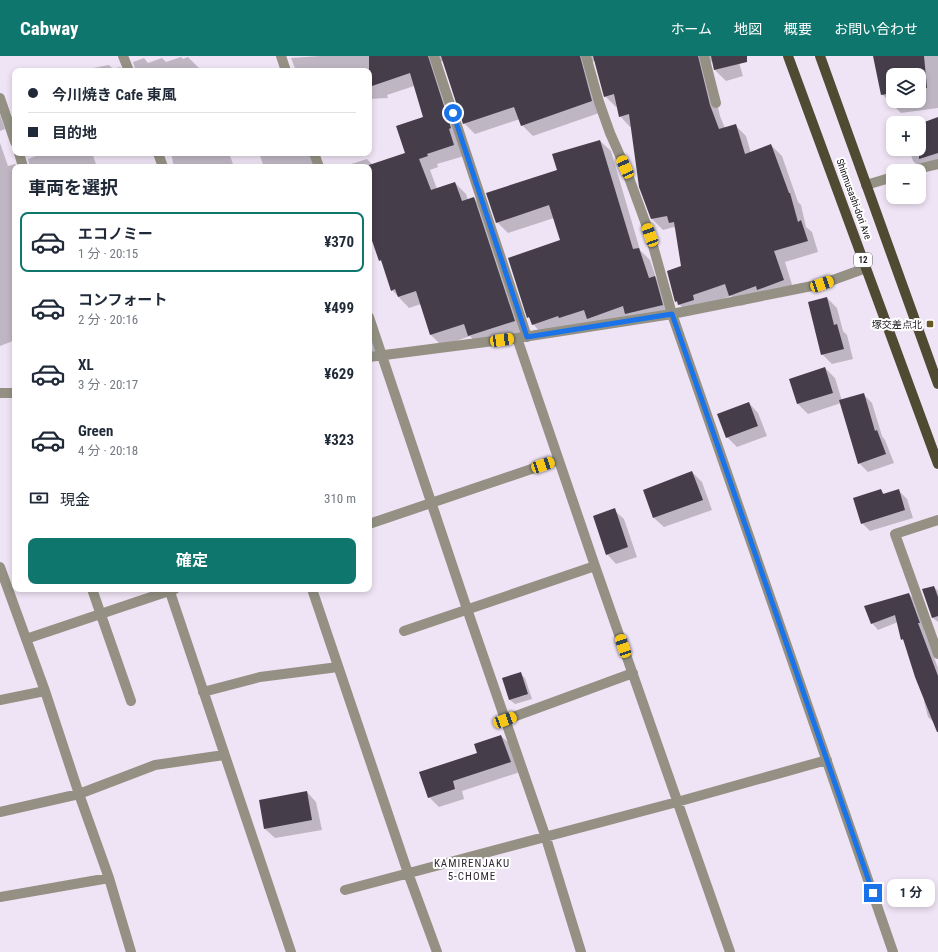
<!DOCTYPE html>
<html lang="ja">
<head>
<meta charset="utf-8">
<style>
  :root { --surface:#fff; --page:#f6f6f7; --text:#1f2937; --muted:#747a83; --line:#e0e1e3; --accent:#0f766e }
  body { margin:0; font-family:"Roboto Condensed","Noto Sans JP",sans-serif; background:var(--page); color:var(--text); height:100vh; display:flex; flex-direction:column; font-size:15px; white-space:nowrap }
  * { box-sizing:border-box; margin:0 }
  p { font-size:13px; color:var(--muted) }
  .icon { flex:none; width:22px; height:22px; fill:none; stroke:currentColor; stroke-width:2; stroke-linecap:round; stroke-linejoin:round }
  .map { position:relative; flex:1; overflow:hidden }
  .panel { position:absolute; left:12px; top:108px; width:360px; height:428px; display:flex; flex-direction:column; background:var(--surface); border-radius:8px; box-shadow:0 2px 6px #0003 }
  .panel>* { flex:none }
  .banner { position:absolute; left:12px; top:12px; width:360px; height:88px; border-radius:8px; box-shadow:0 2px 6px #0003; display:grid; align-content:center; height:88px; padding:0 16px; background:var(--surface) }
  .fabs { position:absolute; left:886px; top:12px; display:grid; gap:8px }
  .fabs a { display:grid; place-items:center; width:40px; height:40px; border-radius:8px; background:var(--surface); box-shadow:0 2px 6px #0003; font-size:20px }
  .end { position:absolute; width:18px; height:18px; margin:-9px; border:5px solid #1a73e8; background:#fff; box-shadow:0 0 0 2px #fff }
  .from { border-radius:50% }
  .bubble { position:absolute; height:28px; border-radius:8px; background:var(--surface); box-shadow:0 2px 6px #0003; font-size:13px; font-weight:700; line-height:28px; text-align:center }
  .car { position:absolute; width:12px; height:24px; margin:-12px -6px; border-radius:5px; box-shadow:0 0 3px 1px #0007; background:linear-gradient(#f5c518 24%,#345 0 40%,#f5c518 0 76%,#345 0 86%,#f5c518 0) }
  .banner b { display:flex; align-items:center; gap:14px; height:38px; font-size:15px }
  .banner b+b { border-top:1px solid var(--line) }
  .banner i { width:10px; height:10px; background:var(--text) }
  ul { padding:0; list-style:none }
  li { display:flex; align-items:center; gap:12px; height:60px; margin:0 8px 6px; padding:0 8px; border:2px solid transparent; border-radius:8px }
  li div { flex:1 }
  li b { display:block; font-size:15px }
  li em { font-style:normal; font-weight:700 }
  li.selected { border-color:var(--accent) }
  li>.icon { width:36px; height:36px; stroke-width:1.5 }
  h2 { padding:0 16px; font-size:18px; line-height:48px }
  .pay { display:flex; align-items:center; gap:10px; height:44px; padding:0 16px; font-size:15px }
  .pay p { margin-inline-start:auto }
  .primary-button { display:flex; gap:8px; margin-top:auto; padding:8px 16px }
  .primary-button a { flex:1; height:46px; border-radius:8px; background:var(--accent); color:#fff; font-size:16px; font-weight:700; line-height:46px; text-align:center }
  header { display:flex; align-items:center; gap:24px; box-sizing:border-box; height:56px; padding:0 20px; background:var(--accent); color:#fff }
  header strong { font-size:19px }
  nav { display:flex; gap:22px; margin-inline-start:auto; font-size:14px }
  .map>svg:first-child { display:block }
</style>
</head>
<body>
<header>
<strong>Cabway</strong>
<nav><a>ホーム</a><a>地図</a><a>概要</a><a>お問い合わせ</a></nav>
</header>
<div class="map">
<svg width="938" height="896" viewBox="0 0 938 896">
  <rect width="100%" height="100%" fill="#efe4f5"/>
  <path fill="#0003" fill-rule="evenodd" d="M320 0H737L743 20 726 25 715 14 712 5 708 10 720 60 725 72 736 70 746 80 751 97 771 89 782 100 798 146 801 149 806 171 812 176 818 196 785 206 794 235 765 241 741 250 731 240 703 250 690 259 676 245 682 211 676 173 674 171 663 174 652 163 632 71H630L620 60 617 51H616L605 40 595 5 592 6 602 56 533 80 522 69 520 63 475 78 464 67 443 5 440 6 464 100 437 108 438 111 430 114 437 133 455 127 466 138 468 144 474 142 484 153 525 276 479 290 470 280 442 290 431 279 421 248 409 252 392 234 383 208 380 204 369 172V111H348V109L367 103 373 109 406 97 425 62 414 30 387 39 388 42 369 43V15H296L291 2Z
    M874 0H938V52L901 57 882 38ZM893 19H919V45H893Z
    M181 1 183 3 188 1 199 12 200 15H136L133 6 144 2 148 7 162 2 166 6Z
    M109 9 113 13 120 11 124 15H77Z
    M0 59 5 73 0 75Z
    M938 62V110L923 115 913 105 909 93H919V68Z
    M600 85 611 95 640 194 650 204 656 222 665 231 673 259 543 279 533 268 531 264 528 261 561 184 554 162 508 177 497 166 558 115Z
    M0 87 8 110 15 108 18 111H15V290L13 285 0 290Z
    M44 97H92L97 111H30L28 103Z
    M171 97H229L234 111H174Z
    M259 97H309L314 111H264Z
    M827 242 837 252 843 275 847 279 853 303 832 308 822 298Z
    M369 277 376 295 369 297Z
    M825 312 835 322 842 345 863 338 872 347 882 380 885 384 894 407 868 416 859 407 841 347 808 358 798 348 791 324Z
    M749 347 758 357 767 380 737 391 727 381Z
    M692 416 702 426 712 454 664 471 654 462Z
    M881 434 885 439 899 435 907 443 913 462 870 475 862 467Z
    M614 454 624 463 637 501 616 508 607 498Z
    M934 531 938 535V566L933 562Z
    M909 538 915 544 926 573 924 574 938 612V666L935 667 928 661 924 645 926 644 905 586 902 583 898 566 878 574 872 567Z
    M520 617 525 622 532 643 515 648 510 644 503 623Z
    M501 680 511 689 520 716 462 735 464 743 439 751 429 741 478 697Z
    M307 736 316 746 322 774 275 782 265 773Z"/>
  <path fill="#463d4b" d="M369 0H428L451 72 449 73 454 89 427 98 428 100 419 103 431 134 455 126 462 145 474 141 515 265 468 280 464 268 430 279 416 235 398 241 395 233 391 235 381 204 379 205 369 176V109L405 97 396 70 423 61 410 17 369 31Z
    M441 0H580L592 45 521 70 514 51 463 68Z
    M593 0H698L710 49 719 73 736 68 745 98 771 88 789 137H790L798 166 801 164 808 185 774 195 784 224 757 234 756 230 729 240 725 228 693 239 694 244 678 249 677 245 675 246 667 215 681 210 674 166 669 167 667 160 651 163 639 131 629 58 619 61 614 38 604 41Z
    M711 0H747V6L714 14Z
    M873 0H924L927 32 919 33V19H893V37L881 39Z
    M938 61V97L919 103V68Z
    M600 84 633 193 639 192 649 222 655 220 663 249 625 258 623 250 587 263 584 254 559 262 558 260 532 269 529 261 527 262 508 202 560 184 549 149 496 167 486 137 557 114 552 98Z
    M827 241 834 269 837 268 844 293 821 299 808 246Z
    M825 311 833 337 797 348 789 323Z
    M864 337 875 375 877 374 886 398 858 408 839 344Z
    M749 346 758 370 726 382 717 358Z
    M692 415 703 444 653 462 643 434Z
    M881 433 883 438 899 433 905 454 861 468 853 442Z
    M615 452 628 491 606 499 593 460Z
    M934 530 938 541V560L932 562 922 533Z
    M909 537 920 567H918L938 620V676H937L915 621 903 583 901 584 895 559 871 568 864 550Z
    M521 616 528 638 509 644 502 622Z
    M501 679 511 706 453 725 455 733 428 742 419 716 477 697 474 688Z
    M307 735 312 764 264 773 259 744Z"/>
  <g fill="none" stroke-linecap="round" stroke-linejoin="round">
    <path stroke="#949184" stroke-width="10" d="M123 0 129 15
      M281 0 286 15
      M434 0 527 281
      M586 0 599 46 610 77 625 111 650 179 672 258 893 896
      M704 0 716 47
      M0 42 15 86
      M19 97 23 111
      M158 97 163 111
      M314 97 319 111
      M909 115 938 108
      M866 129 893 121
      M369 261 467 553 546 782 581 896
      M517 282 595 510 730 896
      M369 301 517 282 672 258 822 228 866 212
      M0 337H15
      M938 464 895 478 938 598
      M369 468 558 404
      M0 511 45 635 79 738 109 822 131 896
      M92 533 131 645
      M169 533 291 896
      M312 533 408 817 437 896
      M404 575 595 510
      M26 583 175 533
      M203 636 260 621 338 611
      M0 644 45 635
      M505 664 633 617
      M0 756 79 738 155 709 224 699
      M345 834 677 746 827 704
      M0 841 109 822"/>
    <path stroke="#504a33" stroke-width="10" d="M788 0 938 408
      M820 0 938 328"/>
  </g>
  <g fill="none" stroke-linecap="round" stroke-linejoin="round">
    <path stroke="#1a73e8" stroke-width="5" d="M453 57 527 281 672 258 873 837"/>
  </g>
  <rect fill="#675a27" stroke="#fff" stroke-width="1.5" x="926" y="264" width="8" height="8" rx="2"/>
  <g text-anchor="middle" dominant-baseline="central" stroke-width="4" stroke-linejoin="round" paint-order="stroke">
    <rect fill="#fff" stroke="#666367" stroke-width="1" x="854" y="197" width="18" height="14" rx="3"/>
    <g font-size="9" font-weight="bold" fill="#242026">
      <text x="863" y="204">12</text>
    </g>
    <g font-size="10" fill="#242026" stroke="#fff">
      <text transform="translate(854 143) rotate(70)">Shinmusashi-dori Ave</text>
    </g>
    <g font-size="10" fill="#242026" stroke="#fff" text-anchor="end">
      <text x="922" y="268">塚交差点北</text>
    </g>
    <g font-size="11" letter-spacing="1" fill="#2f2733" stroke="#fff">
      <text x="472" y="807">KAMIRENJAKU<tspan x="472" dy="13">5-CHOME</tspan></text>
    </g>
  </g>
</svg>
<div class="fabs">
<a><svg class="icon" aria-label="layers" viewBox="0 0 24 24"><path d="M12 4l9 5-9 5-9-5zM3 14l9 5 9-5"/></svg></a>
<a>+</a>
<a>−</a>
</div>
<i class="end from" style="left:453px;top:57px"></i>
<i class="end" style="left:873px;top:837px"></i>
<div class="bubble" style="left:887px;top:823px;width:48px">1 分</div>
<i class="car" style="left:625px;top:111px;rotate:336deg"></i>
<i class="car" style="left:650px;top:179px;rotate:340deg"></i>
<i class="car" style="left:822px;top:228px;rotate:71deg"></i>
<i class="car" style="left:502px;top:284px;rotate:82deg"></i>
<i class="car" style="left:543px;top:409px;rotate:71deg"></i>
<i class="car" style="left:623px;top:590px;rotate:341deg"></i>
<i class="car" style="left:505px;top:664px;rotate:70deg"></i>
<div class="banner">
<b><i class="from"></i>今川焼き Cafe 東風</b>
<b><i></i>目的地</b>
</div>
<section class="panel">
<h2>車両を選択</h2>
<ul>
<li class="selected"><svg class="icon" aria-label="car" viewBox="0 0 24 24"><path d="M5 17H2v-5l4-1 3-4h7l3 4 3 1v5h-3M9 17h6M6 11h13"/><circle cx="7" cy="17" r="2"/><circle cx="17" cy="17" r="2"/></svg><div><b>エコノミー</b><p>1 分 · 20:15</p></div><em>¥370</em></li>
<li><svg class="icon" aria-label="car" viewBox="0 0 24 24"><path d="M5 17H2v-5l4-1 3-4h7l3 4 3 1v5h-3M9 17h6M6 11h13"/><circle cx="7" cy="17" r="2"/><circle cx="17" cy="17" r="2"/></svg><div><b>コンフォート</b><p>2 分 · 20:16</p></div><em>¥499</em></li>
<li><svg class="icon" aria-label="car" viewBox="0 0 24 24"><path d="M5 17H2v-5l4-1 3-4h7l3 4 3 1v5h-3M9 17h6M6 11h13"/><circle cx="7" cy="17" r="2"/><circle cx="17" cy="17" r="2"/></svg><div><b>XL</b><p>3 分 · 20:17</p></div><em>¥629</em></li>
<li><svg class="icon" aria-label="car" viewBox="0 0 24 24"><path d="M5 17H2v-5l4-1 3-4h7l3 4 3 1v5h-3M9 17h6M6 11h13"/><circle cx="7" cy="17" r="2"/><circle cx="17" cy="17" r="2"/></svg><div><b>Green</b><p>4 分 · 20:18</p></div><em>¥323</em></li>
</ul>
<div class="pay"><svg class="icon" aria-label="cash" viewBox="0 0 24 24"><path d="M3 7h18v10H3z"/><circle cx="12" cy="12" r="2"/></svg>現金<p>310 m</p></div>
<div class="primary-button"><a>確定</a></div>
</section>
</div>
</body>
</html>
